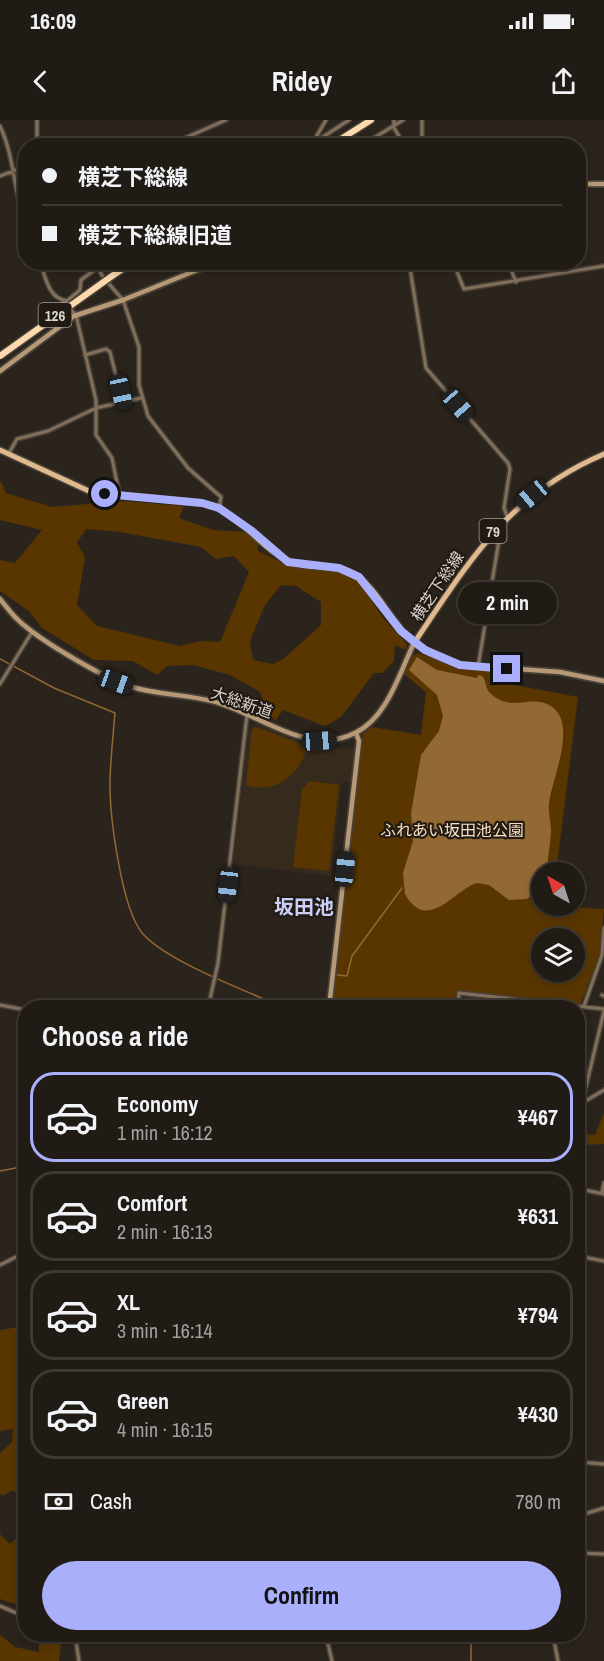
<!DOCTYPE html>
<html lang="en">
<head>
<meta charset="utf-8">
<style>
  :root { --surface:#201b15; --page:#28241e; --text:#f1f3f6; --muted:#a2a1a0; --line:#3d3934; --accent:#aaaffb }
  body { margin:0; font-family:"Archivo Narrow","Noto Sans JP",sans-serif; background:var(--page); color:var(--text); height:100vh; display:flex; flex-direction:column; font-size:22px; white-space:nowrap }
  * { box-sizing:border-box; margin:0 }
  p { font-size:20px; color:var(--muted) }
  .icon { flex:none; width:33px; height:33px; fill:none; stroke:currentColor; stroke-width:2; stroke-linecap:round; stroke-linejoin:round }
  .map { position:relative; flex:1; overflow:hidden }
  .sheet { position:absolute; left:18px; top:880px; width:567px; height:642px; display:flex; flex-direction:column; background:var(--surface); border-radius:24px; box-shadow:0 3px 9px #0003,0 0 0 2px var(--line) }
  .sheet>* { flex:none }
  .hud { position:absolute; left:18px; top:18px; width:568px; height:132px; border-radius:24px; box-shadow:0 3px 9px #0003,0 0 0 2px var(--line); display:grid; align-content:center; height:132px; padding:0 24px; background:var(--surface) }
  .needle { width:39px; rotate:321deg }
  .fabs { position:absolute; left:531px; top:742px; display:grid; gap:12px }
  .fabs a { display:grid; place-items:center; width:54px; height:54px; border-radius:50%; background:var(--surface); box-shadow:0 3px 9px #0003,0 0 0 2px var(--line); font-size:30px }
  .end { position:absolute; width:27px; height:27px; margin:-14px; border:8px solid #aaaffb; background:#111; box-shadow:0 0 0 3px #111 }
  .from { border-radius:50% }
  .bubble { position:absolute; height:42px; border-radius:21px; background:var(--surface); box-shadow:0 3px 9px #0003,0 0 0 2px var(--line); font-size:20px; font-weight:800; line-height:42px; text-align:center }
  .car { position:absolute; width:18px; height:36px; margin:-18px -9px; border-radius:8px; box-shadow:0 0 4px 2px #0007; background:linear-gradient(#222 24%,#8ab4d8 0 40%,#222 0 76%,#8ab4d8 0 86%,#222 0) }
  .hud b { display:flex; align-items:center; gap:21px; height:57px; font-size:22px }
  .hud b+b { border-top:2px solid var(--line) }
  .hud i { width:15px; height:15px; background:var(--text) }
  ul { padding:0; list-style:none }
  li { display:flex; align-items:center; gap:18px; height:90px; margin:0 12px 9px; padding:0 12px; border:3px solid var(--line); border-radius:24px }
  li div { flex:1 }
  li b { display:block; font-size:22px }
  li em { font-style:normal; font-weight:800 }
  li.selected { border-color:var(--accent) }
  li>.icon { width:54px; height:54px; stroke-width:1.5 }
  h2 { padding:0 24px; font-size:27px; line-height:72px }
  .pay { display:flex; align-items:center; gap:15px; height:66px; padding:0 24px; font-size:22px }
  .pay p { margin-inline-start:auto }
  .cta { display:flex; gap:12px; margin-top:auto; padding:12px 24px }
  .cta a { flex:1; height:69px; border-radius:36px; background:var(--accent); color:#111; font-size:24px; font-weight:800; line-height:69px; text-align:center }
  .status { display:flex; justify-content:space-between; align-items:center; height:42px; padding:0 30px; background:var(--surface); direction:ltr }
  .status svg { height:16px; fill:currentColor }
  header { display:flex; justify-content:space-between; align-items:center; height:78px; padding:0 24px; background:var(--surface); font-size:27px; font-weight:800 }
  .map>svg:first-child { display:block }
</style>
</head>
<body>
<div class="status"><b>16:09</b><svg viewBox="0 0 49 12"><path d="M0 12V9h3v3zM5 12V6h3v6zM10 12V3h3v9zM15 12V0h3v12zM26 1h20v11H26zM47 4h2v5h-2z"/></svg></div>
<header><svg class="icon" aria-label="back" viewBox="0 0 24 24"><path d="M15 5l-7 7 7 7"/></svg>Ridey<svg class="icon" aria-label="share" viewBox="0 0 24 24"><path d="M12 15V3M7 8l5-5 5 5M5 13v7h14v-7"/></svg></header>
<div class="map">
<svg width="604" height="1541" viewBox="0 0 604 1541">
  <rect width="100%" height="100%" fill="#2b241c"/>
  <path fill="#362a1d" d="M257 603 307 624 355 629 351 662H342L331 756 233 744 249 608Z"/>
  <path fill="#593600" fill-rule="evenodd" d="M0 360 6 373 52 387 123 381 184 386 179 398 213 410 247 412 259 423 257 430 286 445 338 451 358 460 383 498 407 524 405 530 395 525 394 541 382 553H374L341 597 325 606 283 590 275 601 267 591 260 572 230 555 193 545 167 546 157 555 133 541 94 540 42 508 29 491 0 471V440L15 443 42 410 0 400ZM86 409 120 412 201 427 216 439 234 436 249 452 220 522 200 521 180 526 97 506 77 485 85 437 77 423ZM281 465 296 466 321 482V505L282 540 273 544 253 540 250 521 265 485Z
    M419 533 463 549 494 552 493 561 578 577 556 753H542V786L604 789 600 834 580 885 458 871 456 888H331L363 614 372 607 421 615 426 572 404 554 413 535ZM542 819H574V852H542Z
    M256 607 307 626C301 654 275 675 246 665L252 610Z
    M310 661 339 665 329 751 293 747 302 669Z
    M604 993V1024L583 1025 585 1014 595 1015Z
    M25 1169 26 1382H25L13 1370 2 1376 0 1373V1333L12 1322 13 1309 0 1311V1210L19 1207Z
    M25 1411V1480L15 1484 0 1479V1414L10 1424Z
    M0 1515 15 1527 39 1532V1515H62L59 1541H0Z"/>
  <path fill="#926833" d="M417 537 437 550 477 558 478 555C487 556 484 565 489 572 511 594 529 574 549 585 580 601 551 660 549 684 548 693 551 702 551 712 550 725 548 739 546 753H542L541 767 527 779 509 780 489 765 477 763C454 770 427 814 405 774L403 753 413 721 411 693 421 635 439 611 443 596 437 575 409 550Z"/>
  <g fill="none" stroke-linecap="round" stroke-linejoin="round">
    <path stroke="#926833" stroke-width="1.5" d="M0 539 54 568 115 593C113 615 111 636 110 658 109 692 121 789 143 814 168 842 249 872 285 888
      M337 855 347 856 352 836 402 768
      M578 960 584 961
      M580 981 585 959
      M0 1051 26 1046
      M471 1541V1515"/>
    <g stroke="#474039" stroke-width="6">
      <path id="street" d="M394 0V8L405 26
        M422 0V26
        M0 6C15 38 13 71 26 105
        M312 24 326 0
        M37 26V0
        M167 26 226 0
        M309 26 349 0
        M361 26 403 0
        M0 56 26 46
        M40 142C46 158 48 178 67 181L80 170 81 160 97 148
        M95 142 103 157 123 180 139 227V265L148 296 188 348 221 377 219 389
        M409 142 426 248 508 343 510 349 504 388 507 396
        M453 142 464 169 604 146
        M508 142 516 162
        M456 149 469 142
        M63 181 76 195 96 280V315L112 338 119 373
        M85 235 106 229 110 232 123 284
        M9 333 17 319 48 311 96 288 141 278
        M478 547 499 420 497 409
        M0 564 32 512
        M602 875 604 876
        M0 885 26 890
        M584 886 602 835 604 808
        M208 888 218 843 247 595
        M458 888 459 873 604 889
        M578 983H582L604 970
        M578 1000 604 891
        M585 1070 604 1074
        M602 1072 604 1063
        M578 1136 604 1141
        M0 1145 26 1132
        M578 1342 604 1344
        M578 1396 604 1388
        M578 1433 604 1434
        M0 1486 26 1497
        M75 1515 79 1541
        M326 1515 332 1541
        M553 1515 558 1541"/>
    </g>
    <g stroke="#474039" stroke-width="8">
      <path id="secondary" d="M579 64H604
        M0 251 74 196 123 180 217 142
        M0 479C8 489 15 499 25 506 45 523 107 560 132 567 161 576 193 574 222 584 265 598 309 636 355 613 387 598 400 552 414 523L440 538 460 545 560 552 604 561
        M329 888 359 621 356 613"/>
    </g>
    <g stroke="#474039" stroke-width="8">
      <path id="primary" d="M0 330 91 372 202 383C240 391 256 425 286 440 308 452 336 441 357 456 379 471 392 504 414 523 470 440 508 375 604 334"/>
    </g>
    <g stroke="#474039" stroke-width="9">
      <path id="highway" d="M330 26 371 0
        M112 156 133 142"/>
    </g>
    <use href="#street" stroke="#826f5a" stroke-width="3"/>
    <use href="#secondary" stroke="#b79976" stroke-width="4.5"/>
    <use href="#primary" stroke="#e0b98c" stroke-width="5"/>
    <use href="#highway" stroke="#ffd9ae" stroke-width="6"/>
    <g stroke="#474039" stroke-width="9" stroke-linecap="butt">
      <path id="highway-bridge" d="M0 236 112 156"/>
    </g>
    <use href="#highway-bridge" stroke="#ffd9ae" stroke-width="6"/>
  </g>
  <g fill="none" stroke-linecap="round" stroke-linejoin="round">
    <path stroke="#aaaffb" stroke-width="8" d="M105 374 202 383 219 388 252 411 288 442 339 448 359 457 401 511 425 530 460 545 507 549"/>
  </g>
  <g text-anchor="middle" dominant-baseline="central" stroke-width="4.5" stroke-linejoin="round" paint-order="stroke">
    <g fill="#211a12" stroke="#a29c96" stroke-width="1.5">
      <rect x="38.5" y="183" width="33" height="24" rx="4.5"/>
      <rect x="479.5" y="399" width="27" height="24" rx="4.5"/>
    </g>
    <g font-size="15" font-weight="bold" fill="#d9d4cf">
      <text x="55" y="195">126</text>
      <text x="493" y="411">79</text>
    </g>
    <g font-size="16" fill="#d9d4cf" stroke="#211a12">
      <text transform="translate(437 466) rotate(-56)">横芝下総線</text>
      <text transform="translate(242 582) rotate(19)">大総新道</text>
    </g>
    <g font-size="16" fill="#f8dfc2" stroke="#211a12">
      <text x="452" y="710">ふれあい坂田池公園</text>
    </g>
    <g font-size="20" font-weight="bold" fill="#cacffa" stroke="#211a12">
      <text x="304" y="786">坂田池</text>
    </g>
  </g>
</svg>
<div class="fabs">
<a><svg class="needle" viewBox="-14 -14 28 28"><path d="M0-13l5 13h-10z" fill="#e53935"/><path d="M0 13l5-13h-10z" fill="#a2a1a0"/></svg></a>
<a><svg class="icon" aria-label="layers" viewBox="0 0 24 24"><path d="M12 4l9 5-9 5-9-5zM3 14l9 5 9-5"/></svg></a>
</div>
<i class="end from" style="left:105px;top:374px"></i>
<i class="end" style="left:507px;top:549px"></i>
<div class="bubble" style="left:458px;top:462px;width:99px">2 min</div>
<i class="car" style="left:121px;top:272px;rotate:168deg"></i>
<i class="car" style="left:458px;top:285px;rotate:139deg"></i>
<i class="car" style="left:532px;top:375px;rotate:230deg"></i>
<i class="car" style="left:116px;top:562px;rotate:110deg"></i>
<i class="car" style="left:319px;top:621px;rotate:86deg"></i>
<i class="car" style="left:345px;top:749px;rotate:6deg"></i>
<i class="car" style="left:228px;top:765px;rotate:187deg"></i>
<div class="hud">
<b><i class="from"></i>横芝下総線</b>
<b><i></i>横芝下総線旧道</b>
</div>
<section class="sheet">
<h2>Choose a ride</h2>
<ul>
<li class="selected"><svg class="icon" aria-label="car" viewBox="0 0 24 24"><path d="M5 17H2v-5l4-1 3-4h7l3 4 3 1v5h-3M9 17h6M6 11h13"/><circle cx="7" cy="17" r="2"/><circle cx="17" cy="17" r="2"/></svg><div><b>Economy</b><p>1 min · 16:12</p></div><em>¥467</em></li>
<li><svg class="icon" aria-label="car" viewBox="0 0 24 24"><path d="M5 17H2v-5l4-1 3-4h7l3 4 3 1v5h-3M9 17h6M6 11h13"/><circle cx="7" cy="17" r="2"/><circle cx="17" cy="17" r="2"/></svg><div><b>Comfort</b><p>2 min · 16:13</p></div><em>¥631</em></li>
<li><svg class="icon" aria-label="car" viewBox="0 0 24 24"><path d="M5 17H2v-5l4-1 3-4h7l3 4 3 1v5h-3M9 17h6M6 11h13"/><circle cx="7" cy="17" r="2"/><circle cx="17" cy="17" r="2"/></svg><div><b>XL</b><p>3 min · 16:14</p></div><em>¥794</em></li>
<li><svg class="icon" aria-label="car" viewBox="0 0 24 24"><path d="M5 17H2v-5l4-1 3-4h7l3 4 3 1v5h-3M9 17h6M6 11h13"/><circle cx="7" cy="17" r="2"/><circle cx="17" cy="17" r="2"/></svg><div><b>Green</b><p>4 min · 16:15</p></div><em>¥430</em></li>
</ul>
<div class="pay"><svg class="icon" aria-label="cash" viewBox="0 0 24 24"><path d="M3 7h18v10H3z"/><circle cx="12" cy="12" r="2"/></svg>Cash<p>780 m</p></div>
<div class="cta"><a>Confirm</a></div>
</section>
</div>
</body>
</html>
